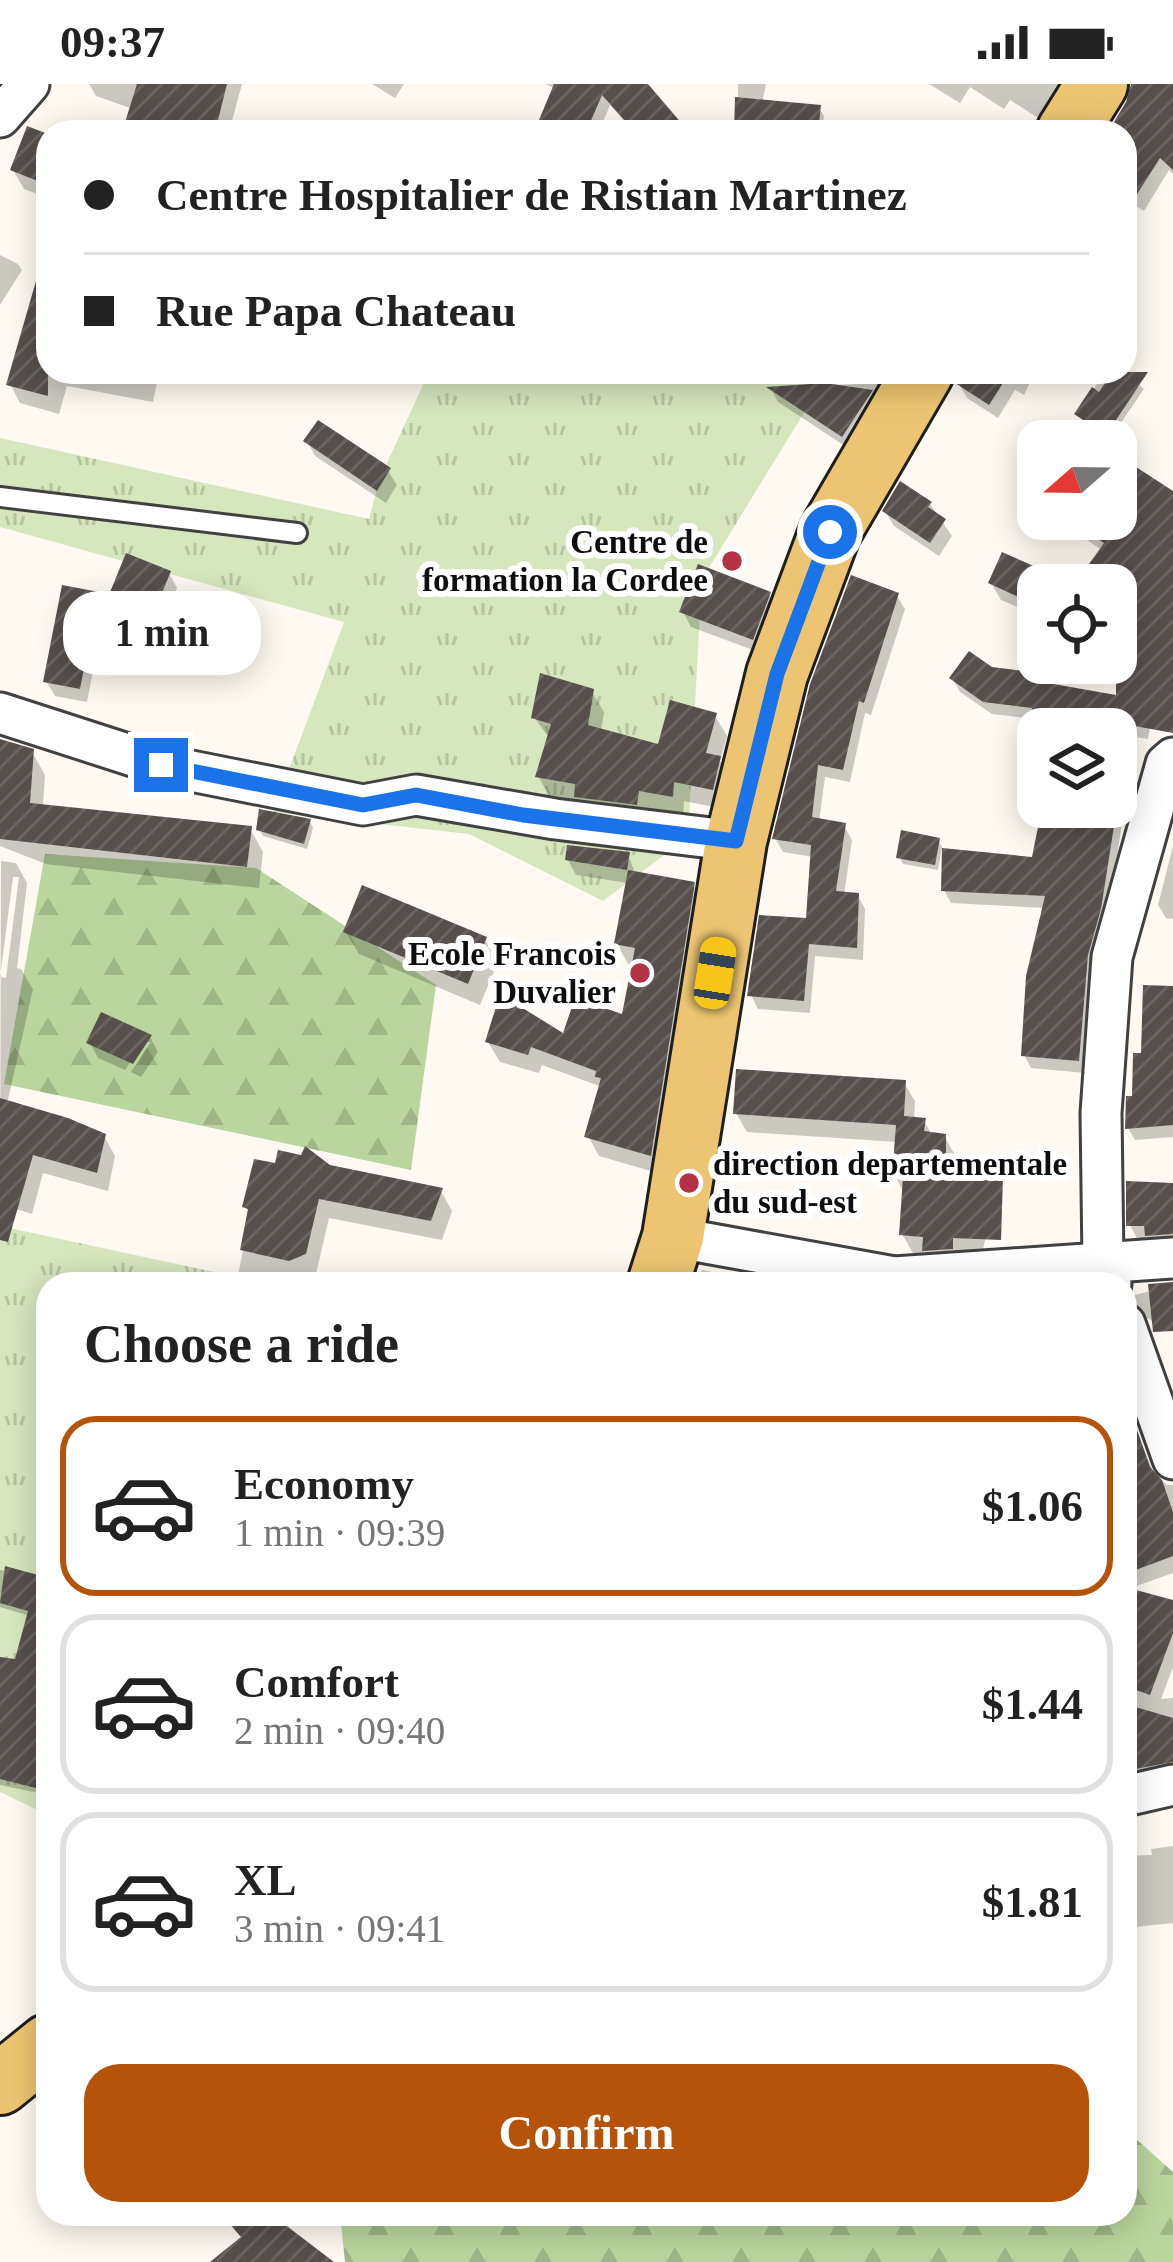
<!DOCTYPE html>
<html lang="en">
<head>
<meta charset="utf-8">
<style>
  :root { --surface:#fff; --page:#f6f6f6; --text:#222; --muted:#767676; --line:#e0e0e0; --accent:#b45309 }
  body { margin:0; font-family:Georgia,serif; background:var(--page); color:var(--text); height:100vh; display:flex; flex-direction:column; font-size:45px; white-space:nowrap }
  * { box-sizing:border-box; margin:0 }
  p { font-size:39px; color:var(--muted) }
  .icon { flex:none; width:66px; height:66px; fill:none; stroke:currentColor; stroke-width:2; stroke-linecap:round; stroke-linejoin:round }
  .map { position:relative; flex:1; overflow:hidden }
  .panel { position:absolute; left:36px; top:1188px; width:1101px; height:954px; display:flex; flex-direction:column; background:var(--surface); border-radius:36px; box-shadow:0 6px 30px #0003 }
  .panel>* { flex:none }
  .top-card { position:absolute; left:36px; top:36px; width:1101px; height:264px; border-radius:36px; box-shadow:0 6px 30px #0003; display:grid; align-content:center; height:264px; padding:0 48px; background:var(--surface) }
  .needle { width:78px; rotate:250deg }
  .tools { position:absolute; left:1017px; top:336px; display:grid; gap:24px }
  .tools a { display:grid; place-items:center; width:120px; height:120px; border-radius:24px; background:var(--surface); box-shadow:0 6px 30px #0003; font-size:60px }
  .end { position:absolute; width:54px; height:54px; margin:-27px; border:15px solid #1a73e8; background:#fff; box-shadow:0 0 0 6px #fff }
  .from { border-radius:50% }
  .bubble { position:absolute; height:84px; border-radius:36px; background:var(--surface); box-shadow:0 6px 30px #0003; font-size:39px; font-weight:800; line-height:84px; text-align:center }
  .car { position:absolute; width:36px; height:72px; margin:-36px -18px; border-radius:15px; box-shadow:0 0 9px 3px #0007; background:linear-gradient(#f5c518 24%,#345 0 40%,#f5c518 0 76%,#345 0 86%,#f5c518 0) }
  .top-card b { display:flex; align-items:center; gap:42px; height:114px; font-size:45px }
  .top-card b+b { border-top:3px solid var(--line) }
  .top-card i { width:30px; height:30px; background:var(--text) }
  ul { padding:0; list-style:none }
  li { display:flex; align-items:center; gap:36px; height:180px; margin:0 24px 18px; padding:0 24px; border:6px solid var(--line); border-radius:36px }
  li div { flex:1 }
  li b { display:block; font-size:45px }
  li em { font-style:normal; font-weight:800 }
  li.active { border-color:var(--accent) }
  li>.icon { width:108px; height:108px; stroke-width:1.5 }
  h2 { padding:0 48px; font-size:54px; line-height:144px }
  .action { display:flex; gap:24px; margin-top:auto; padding:24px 48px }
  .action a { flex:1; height:138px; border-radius:36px; background:var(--accent); color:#fff; font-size:48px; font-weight:800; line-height:138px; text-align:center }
  .status { display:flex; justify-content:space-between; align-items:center; height:84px; padding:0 60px; background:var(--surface); direction:ltr }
  .status svg { height:33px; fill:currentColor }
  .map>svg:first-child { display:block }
</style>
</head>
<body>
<div class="status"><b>09:37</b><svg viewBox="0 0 49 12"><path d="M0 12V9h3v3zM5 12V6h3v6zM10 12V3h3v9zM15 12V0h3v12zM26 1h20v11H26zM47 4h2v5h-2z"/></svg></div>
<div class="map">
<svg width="1173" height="2178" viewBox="0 0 1173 2178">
  <defs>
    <pattern id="grass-tufts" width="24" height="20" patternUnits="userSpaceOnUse" patternTransform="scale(3)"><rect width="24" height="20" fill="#d6e6bd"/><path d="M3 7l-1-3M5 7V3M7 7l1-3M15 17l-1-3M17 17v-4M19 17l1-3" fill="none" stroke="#b6c4a1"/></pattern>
    <pattern id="forest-firs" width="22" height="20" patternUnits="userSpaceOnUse" patternTransform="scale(3)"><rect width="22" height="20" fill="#bbd59e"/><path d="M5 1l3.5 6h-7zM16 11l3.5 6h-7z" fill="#a0b687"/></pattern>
    <pattern id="building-hatch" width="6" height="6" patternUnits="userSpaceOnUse" patternTransform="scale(3)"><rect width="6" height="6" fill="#564f4c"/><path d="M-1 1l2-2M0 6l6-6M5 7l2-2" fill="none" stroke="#696461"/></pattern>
  </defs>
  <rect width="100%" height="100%" fill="#fefaf1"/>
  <path fill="url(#grass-tufts)" d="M429 288H829L707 487 700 527 688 753 603 817 469 750 273 728 344 538 0 443V354L369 435 380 394Z
    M0 1142 270 1200H48V1731L0 1708Z"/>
  <path fill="url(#forest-firs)" d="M45 770 256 784 436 901 411 1086 4 1000Z
    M1125 2045 1173 2088V2178H345L340 2130H1125Z"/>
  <path fill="#0003" fill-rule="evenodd" d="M89 0H242L229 48H126L133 25 96 12Z
    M372 0H404L395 14Z
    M546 0H642L658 48H634L610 21 599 48H537L555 5Z
    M738 0H766L762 19 819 24 824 32 822 48H737Z
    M929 0H1075L1049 41 1010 16 1004 25 970 3 960 19Z
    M1134 0H1173V90L1169 86 1144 127 1125 115V48H1111L1129 20Z
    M48 53V114L24 105 13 86Z
    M0 171 18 180 22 186 0 221Z
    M48 217V288H159L153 318 67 302 59 330 20 319 10 300Z
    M958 288H1035L1024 311 1015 306 998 334 967 314 958 298Z
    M1105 288H1124L1144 305 1110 355 1077 330Z
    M877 299 885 313 851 366 778 318 771 305Z
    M307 357 388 387 397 401 386 419 315 372Z
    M1116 373 1173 410V623L1110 579H1116V501H1078L1102 466 1078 450 1069 435H1116Z
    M930 420 952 452 939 472 894 442 885 427Z
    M1003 472 1068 501H1038V532L1001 516 991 499Z
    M169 489 177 504 159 549 118 533 109 518Z
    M97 510 105 525 87 618 55 612 46 597Z
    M769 510 777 525 761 569 691 543 683 528Z
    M897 512 905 525 871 631 865 629 850 698 825 693 819 738 844 742 852 756 844 811 858 812 865 825 863 876 815 872 810 929 758 925 751 911 809 838 813 773 783 768 775 754Z
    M990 586 1030 591 1035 600 1152 632 1148 655 1135 653 1132 675 1116 676V645H1038V691H1034L1027 678 1034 635 992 630 960 608 953 595Z
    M592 608 604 628 601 647 660 663 715 632 727 652 720 677 731 695 724 725 684 717 683 732 650 726 647 740 588 733 580 717 550 713 538 692 550 655 534 633Z
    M0 660 32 668 45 691 43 723 250 745 263 768 259 804 46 780 0 762Z
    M1116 691 1127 705 1085 989 1031 984 1024 971 1046 824 951 819 944 806 1034 777 1045 723H1116Z
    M310 738 313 744 307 765 263 752 259 745Z
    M938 756 942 763 938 786 903 780 899 773Z
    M1173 762V835L1166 834 1158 821Z
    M628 771 636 791 693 801 704 820 661 1090 599 1072 588 1052 602 1003 542 981 539 989 500 978 488 958 565 953 624 934 635 881 628 880 617 860 628 799 576 791 568 776Z
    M1 777 16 779 27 799 17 884 21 885 33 905 7 1020 104 1052 115 1072 108 1107 43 1089 32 1130 0 1120ZM13 793H19L6 894 0 893Z
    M346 848 485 856 498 878 480 921 359 870Z
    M1173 905V1053L1135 1056 1128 1044 1144 973Z
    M150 953 158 968 141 993 131 988 151 958H144L125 986 98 974 90 959Z
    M904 999 915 1017 914 1036 924 1037 932 1051 944 1052 955 1071V1093L996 1112 981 1173 936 1185 928 1170 913 1169 902 1150 905 1110 895 1092 897 1058 747 1048 736 1029Z
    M329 1084 441 1107 452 1127 442 1156 329 1134 316 1190 285 1200H243L238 1192 250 1130 246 1123Z
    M1173 1102V1162L1138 1156 1130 1141Z
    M702 1186 773 1200H696Z
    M1173 1201V1246L1159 1247 1151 1236 1140 1231 1132 1216 1135 1211Z
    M1125 1319 1154 1390 1167 1401H1173V1489L1125 1506 1173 1519V1583L1161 1615 1173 1614V1692L1125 1699Z
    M0 1486 48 1496V1711L0 1701V1576L17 1578 30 1532 0 1523Z
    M1173 1762V1839L1125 1844V1772L1152 1771 1151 1765Z"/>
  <path fill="url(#building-hatch)" d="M137 0H227L215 48H122Z
    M554 0H648L689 48H635L602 11 586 48H534Z
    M1131 0H1173V86L1160 74 1125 129V48H1108L1126 18Z
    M735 13 821 21 818 48H734Z
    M27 42 48 50V101L10 86Z
    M40 183 48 184V312L6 301Z
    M957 288H1010L989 321 955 299Z
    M1112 288H1148L1106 351 1074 330 1092 303 1099 308Z
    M825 299 873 306 842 353 766 303Z
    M318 336 391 384 377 407 303 357Z
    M1116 370 1173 407V649L1129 641V645H1029L1032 624 983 618 949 594 969 567 992 583 1031 588V596L1116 611V498L1089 480 1104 459 1067 435H1116Z
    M900 397 932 418 928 423 946 435 930 459 882 427Z
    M1002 468 1038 484V522L988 499Z
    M126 469 171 487 151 536 106 518Z
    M698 480 771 508 753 556 679 528Z
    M851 491 899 509 864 619 859 617 843 686 818 681 812 733 846 739 836 807 859 809 857 864 809 860 804 917 747 912 759 831 806 834 811 761 772 755 810 600Z
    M62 501 99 508 80 605 43 598Z
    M540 589 594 605 588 641 658 660 670 616 717 629 706 669 721 672 713 706 674 698 673 713 639 707 637 721 574 713 575 700 535 693 551 640 531 634Z
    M0 655 34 665 30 719 252 742 247 783 0 755Z
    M1042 723H1117L1101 825 1088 871 1079 977 1021 972 1026 892 1045 812 941 807 942 764 1032 773Z
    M259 725 311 735 304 760 256 746Z
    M901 746 940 754 935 781 896 774Z
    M567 761 630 768 627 786 565 776Z
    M628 786 695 798 651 1072 584 1053 601 994 595 993 596 987 531 963 528 971 485 958 500 910 563 949 575 914 622 930 635 864 614 860Z
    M362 801 487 853 468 900 343 848Z
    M1143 901 1173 902V1041L1125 1045 1126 1012H1132L1133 969H1141Z
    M101 928 152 951 133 980 86 959Z
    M736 985 906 996 904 1032 926 1034 924 1047 946 1050V1089L1003 1092 1001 1156 953 1154V1165L922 1167 923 1153 899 1151 903 1093 892 1092 896 1041 733 1030Z
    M0 1014 68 1034 106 1050 97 1089 33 1071 8 1158 0 1156Z
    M305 1062 330 1081 443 1104 431 1137 319 1115 306 1170 289 1177 240 1166 248 1125 242 1123 254 1075 275 1079 278 1066 301 1071Z
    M1126 1097 1173 1099V1150L1145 1152 1144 1142H1126Z
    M1173 1198V1247L1153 1248 1148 1200Z
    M1125 1312 1150 1383 1162 1396 1173 1428V1472L1125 1490Z
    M5 1482 38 1491 39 1486 48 1487V1707L0 1695V1573L15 1575 28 1527 0 1519Z
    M1125 1503 1173 1516V1549L1150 1611 1125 1602Z
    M1132 1622 1173 1634V1678L1125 1687V1644Z
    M221 2130H271L334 2178H210L241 2153Z"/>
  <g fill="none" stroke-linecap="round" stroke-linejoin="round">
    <g stroke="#414141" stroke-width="24">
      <path id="service" d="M0 413 297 449"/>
    </g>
    <g stroke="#414141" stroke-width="45">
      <path id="minor" d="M0 33 29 0
        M0 629 161 681 363 721 416 711 555 735 736 757
        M673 1153 894 1193 1173 1174
        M1111 1200 1103 1178 1101 1029 1112 873 1166 680 1173 674
        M1125 1240 1173 1375
        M1125 1712 1173 1701"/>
    </g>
    <g stroke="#1f1f1f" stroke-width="66">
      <path id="primary" d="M1067 48 1097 0
        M658 1200 673 1153 736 757 777 590 830 448 923 288
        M0 2000 48 1961"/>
    </g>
    <use href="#service" stroke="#fff" stroke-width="18"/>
    <use href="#minor" stroke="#fff" stroke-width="39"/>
    <use href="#primary" stroke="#edc572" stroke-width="60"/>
  </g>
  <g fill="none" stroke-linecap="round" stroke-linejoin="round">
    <path stroke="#1a73e8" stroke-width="15" d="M161 681 363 721 416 711 523 731 736 757 777 590 830 448"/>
  </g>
  <g fill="#b33243" stroke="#fff" stroke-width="4.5">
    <circle cx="732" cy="477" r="12"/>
    <circle cx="640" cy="889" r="12"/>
    <circle cx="689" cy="1099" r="12"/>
  </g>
  <g text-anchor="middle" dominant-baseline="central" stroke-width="12" stroke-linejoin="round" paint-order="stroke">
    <g font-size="33" font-weight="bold" fill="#0e0e0e" stroke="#fff" text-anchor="end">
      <text x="708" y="458">Centre de<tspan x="708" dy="38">formation la Cordee</tspan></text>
      <text x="616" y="870">Ecole Francois<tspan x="616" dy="38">Duvalier</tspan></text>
      <text x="713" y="1080" text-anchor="start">direction departementale<tspan x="713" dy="38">du sud-est</tspan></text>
    </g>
  </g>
</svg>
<div class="tools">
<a><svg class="needle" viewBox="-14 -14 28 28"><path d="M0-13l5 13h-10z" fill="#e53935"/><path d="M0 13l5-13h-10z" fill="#767676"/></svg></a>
<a><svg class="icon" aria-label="locate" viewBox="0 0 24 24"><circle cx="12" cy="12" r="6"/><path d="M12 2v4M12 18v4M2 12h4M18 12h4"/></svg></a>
<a><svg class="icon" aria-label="layers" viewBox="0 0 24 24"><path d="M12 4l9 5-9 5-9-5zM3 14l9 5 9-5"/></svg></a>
</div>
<i class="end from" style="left:830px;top:448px"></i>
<i class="end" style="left:161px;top:681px"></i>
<div class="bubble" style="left:63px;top:507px;width:198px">1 min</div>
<i class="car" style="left:715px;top:889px;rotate:9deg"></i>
<div class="top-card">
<b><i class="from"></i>Centre Hospitalier de Ristian Martinez</b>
<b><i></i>Rue Papa Chateau</b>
</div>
<section class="panel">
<h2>Choose a ride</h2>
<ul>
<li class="active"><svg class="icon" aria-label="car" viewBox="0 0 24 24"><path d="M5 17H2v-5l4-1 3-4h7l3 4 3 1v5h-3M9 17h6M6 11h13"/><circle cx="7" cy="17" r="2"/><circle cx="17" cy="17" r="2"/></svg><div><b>Economy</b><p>1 min · 09:39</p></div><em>$1.06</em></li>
<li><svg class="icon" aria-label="car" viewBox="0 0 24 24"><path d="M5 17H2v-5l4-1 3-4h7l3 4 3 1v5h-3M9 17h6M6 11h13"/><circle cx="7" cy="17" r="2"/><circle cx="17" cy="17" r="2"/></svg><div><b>Comfort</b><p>2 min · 09:40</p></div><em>$1.44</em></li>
<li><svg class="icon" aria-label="car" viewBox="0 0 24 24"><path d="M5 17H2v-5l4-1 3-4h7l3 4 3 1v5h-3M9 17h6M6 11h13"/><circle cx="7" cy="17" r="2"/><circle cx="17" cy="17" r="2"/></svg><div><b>XL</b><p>3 min · 09:41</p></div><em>$1.81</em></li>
</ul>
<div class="action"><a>Confirm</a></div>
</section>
</div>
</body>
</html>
